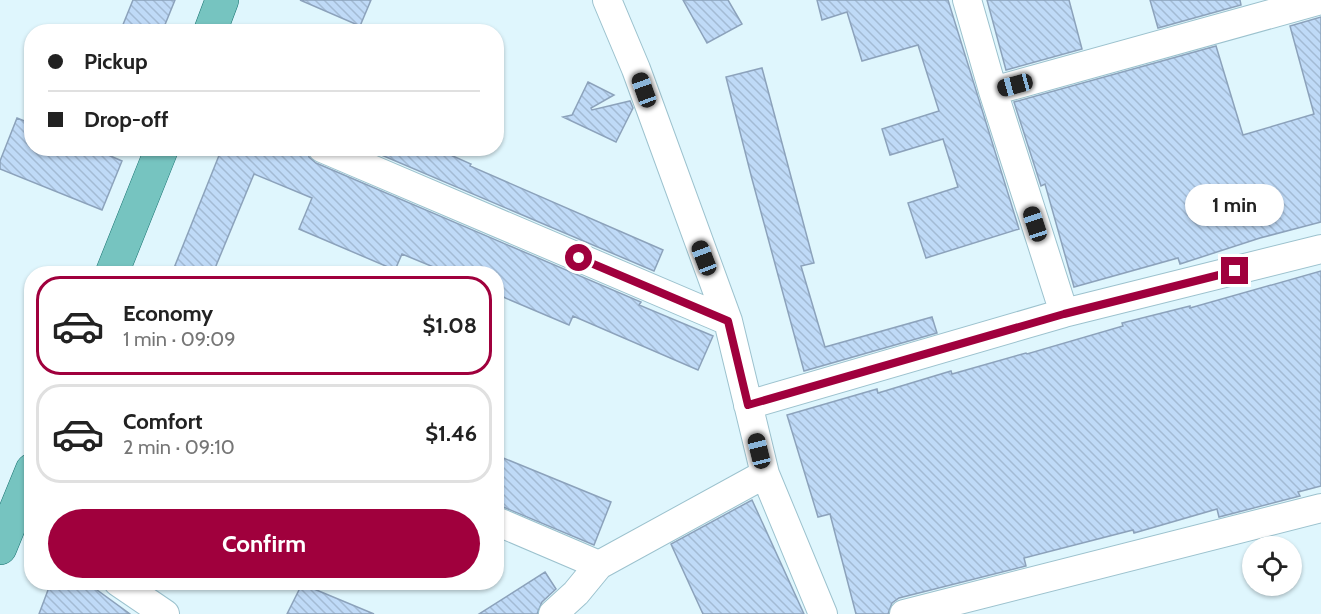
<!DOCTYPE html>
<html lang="en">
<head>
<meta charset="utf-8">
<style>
  :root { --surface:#fff; --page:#f2f2f2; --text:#222; --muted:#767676; --line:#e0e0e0; --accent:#a0003d }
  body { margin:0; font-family:Cabin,sans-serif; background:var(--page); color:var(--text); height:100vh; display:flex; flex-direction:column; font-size:22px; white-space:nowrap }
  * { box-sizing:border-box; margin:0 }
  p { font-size:20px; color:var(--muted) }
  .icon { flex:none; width:33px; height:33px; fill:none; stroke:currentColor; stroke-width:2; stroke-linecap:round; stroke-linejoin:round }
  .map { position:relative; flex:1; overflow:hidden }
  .details { position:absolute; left:24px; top:266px; width:480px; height:324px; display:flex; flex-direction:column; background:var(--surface); border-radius:24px; box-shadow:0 2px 4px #0004 }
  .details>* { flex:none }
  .guide { position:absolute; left:24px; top:24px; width:480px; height:132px; border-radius:24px; box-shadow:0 2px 4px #0004; display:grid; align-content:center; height:132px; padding:0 24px; background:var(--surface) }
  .buttons { position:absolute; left:1242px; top:536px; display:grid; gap:12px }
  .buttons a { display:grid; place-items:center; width:60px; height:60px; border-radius:50%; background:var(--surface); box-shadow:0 2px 4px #0004; font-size:30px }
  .end { position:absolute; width:27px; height:27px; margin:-14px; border:8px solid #a0003d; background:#fff; box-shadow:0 0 0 3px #fff }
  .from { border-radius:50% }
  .bubble { position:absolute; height:42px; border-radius:21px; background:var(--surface); box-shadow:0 2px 4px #0004; font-size:20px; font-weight:800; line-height:42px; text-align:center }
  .car { position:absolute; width:18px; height:36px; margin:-18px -9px; border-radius:8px; box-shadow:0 0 4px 2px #0007; background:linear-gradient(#222 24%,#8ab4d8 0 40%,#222 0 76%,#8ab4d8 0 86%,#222 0) }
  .guide b { display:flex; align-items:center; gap:21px; height:57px; font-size:22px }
  .guide b+b { border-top:2px solid var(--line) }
  .guide i { width:15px; height:15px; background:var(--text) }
  ul { padding:10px 0 0; list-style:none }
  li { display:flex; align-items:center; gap:18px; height:99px; margin:0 12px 9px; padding:0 12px; border:3px solid var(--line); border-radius:24px }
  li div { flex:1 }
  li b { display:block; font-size:22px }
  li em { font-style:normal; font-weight:800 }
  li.active { border-color:var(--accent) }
  li>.icon { width:54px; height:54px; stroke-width:1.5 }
  .button { display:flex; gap:12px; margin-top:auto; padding:12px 24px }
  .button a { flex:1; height:69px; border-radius:36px; background:var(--accent); color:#fff; font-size:24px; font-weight:800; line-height:69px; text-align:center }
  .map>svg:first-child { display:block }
</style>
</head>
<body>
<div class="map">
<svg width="1321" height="614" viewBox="0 0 1321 614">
  <defs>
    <pattern id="building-back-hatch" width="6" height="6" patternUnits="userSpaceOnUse" patternTransform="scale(1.5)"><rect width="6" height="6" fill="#bfdaf7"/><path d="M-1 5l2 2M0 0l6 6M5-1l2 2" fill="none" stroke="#a3bbd4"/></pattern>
  </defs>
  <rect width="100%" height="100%" fill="#dff6fd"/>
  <path fill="url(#building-back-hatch)" stroke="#8ca2bb" stroke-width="1.5" d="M133 0H175L162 32H120Z
    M300 0H371L360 26Z
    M683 0H728L742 24 707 43Z
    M817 0H948L1019 229 926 258 908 203 958 187 943 139 890 155 882 129 939 111 918 45 862 61 847 12 822 20Z
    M987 0H1069L1082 49 1006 70Z
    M1150 0H1240L1241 5 1158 28Z
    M1321 17V222L1260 238 1180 264 1178 258 1074 287 1045 184 1041 186 1014 102 1216 46 1243 135 1314 114 1290 26Z
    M762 68 814 263 801 266 825 347 932 317 937 333 804 371 752 179 726 77Z
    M588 82 614 95 591 108 592 110 630 101 633 108 616 142 563 117 572 115Z
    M17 118 32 124V148H92L122 161 102 210 0 169V161Z
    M222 148H306L309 157 316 163 641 302 639 305 713 336 698 370 573 316 569 325 496 294V273H448L402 254 395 270 299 229 312 198 254 174 213 273H172Z
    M365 148H435L471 164 470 166 663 250 654 271Z
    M1321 271V486L1298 492 1300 496 1219 517 1217 509 1134 533 1133 530 1024 558 1026 566 899 598 892 603 888 614H856L830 514 818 517 787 415 877 389 878 393 951 371 952 374 1026 353 1027 354 1123 326 1122 323 1190 306V308Z
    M496 455 611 502 594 545 496 504Z
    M752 500 804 614H703L671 544Z
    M545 572 556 589 542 602 537 614H479Z
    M51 582H86L130 614H39Z
    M302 584 374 614H287Z"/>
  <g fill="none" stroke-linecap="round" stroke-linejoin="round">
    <g stroke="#9cc2ce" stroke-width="30">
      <path id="minor" d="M607 0 636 69 728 321 765 474 823 614
        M967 0 993 91 1064 313
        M993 91 1321 0
        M322 148 728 321
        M748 405 1064 313 1321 249
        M496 521 599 565
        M118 582 165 614
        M553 614 576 593 599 565 765 474
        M904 614 1321 508"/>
    </g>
    <g stroke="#18716f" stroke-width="34">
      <path id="major" d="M210 32 222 0
        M112 273 162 148
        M0 548 32 470"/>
    </g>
    <use href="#minor" stroke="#fff" stroke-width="28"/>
    <use href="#major" stroke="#76c4c0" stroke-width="33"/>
  </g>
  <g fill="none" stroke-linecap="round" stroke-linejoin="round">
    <path stroke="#a0003d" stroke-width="8" d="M579 258 728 321 748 405 1064 314 1235 271"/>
  </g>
</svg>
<div class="buttons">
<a><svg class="icon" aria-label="locate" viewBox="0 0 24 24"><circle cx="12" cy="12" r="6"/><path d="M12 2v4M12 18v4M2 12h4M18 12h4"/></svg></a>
</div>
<i class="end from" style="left:579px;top:258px"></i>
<i class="end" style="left:1235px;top:271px"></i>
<div class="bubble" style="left:1185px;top:184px;width:99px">1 min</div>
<i class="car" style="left:1015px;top:85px;rotate:255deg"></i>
<i class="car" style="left:644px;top:90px;rotate:340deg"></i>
<i class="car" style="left:1035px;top:224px;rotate:342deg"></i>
<i class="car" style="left:704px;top:258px;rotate:339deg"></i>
<i class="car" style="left:759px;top:451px;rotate:346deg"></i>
<div class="guide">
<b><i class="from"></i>Pickup</b>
<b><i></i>Drop-off</b>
</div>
<section class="details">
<ul>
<li class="active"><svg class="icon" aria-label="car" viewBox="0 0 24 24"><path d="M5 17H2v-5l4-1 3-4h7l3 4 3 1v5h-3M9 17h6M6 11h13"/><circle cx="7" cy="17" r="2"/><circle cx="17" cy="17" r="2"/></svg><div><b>Economy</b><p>1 min · 09:09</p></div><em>$1.08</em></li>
<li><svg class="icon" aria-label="car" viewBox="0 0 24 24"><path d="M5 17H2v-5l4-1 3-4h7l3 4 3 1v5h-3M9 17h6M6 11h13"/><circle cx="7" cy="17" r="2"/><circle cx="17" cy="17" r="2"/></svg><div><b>Comfort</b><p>2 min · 09:10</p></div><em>$1.46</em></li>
</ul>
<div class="button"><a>Confirm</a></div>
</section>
</div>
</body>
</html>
